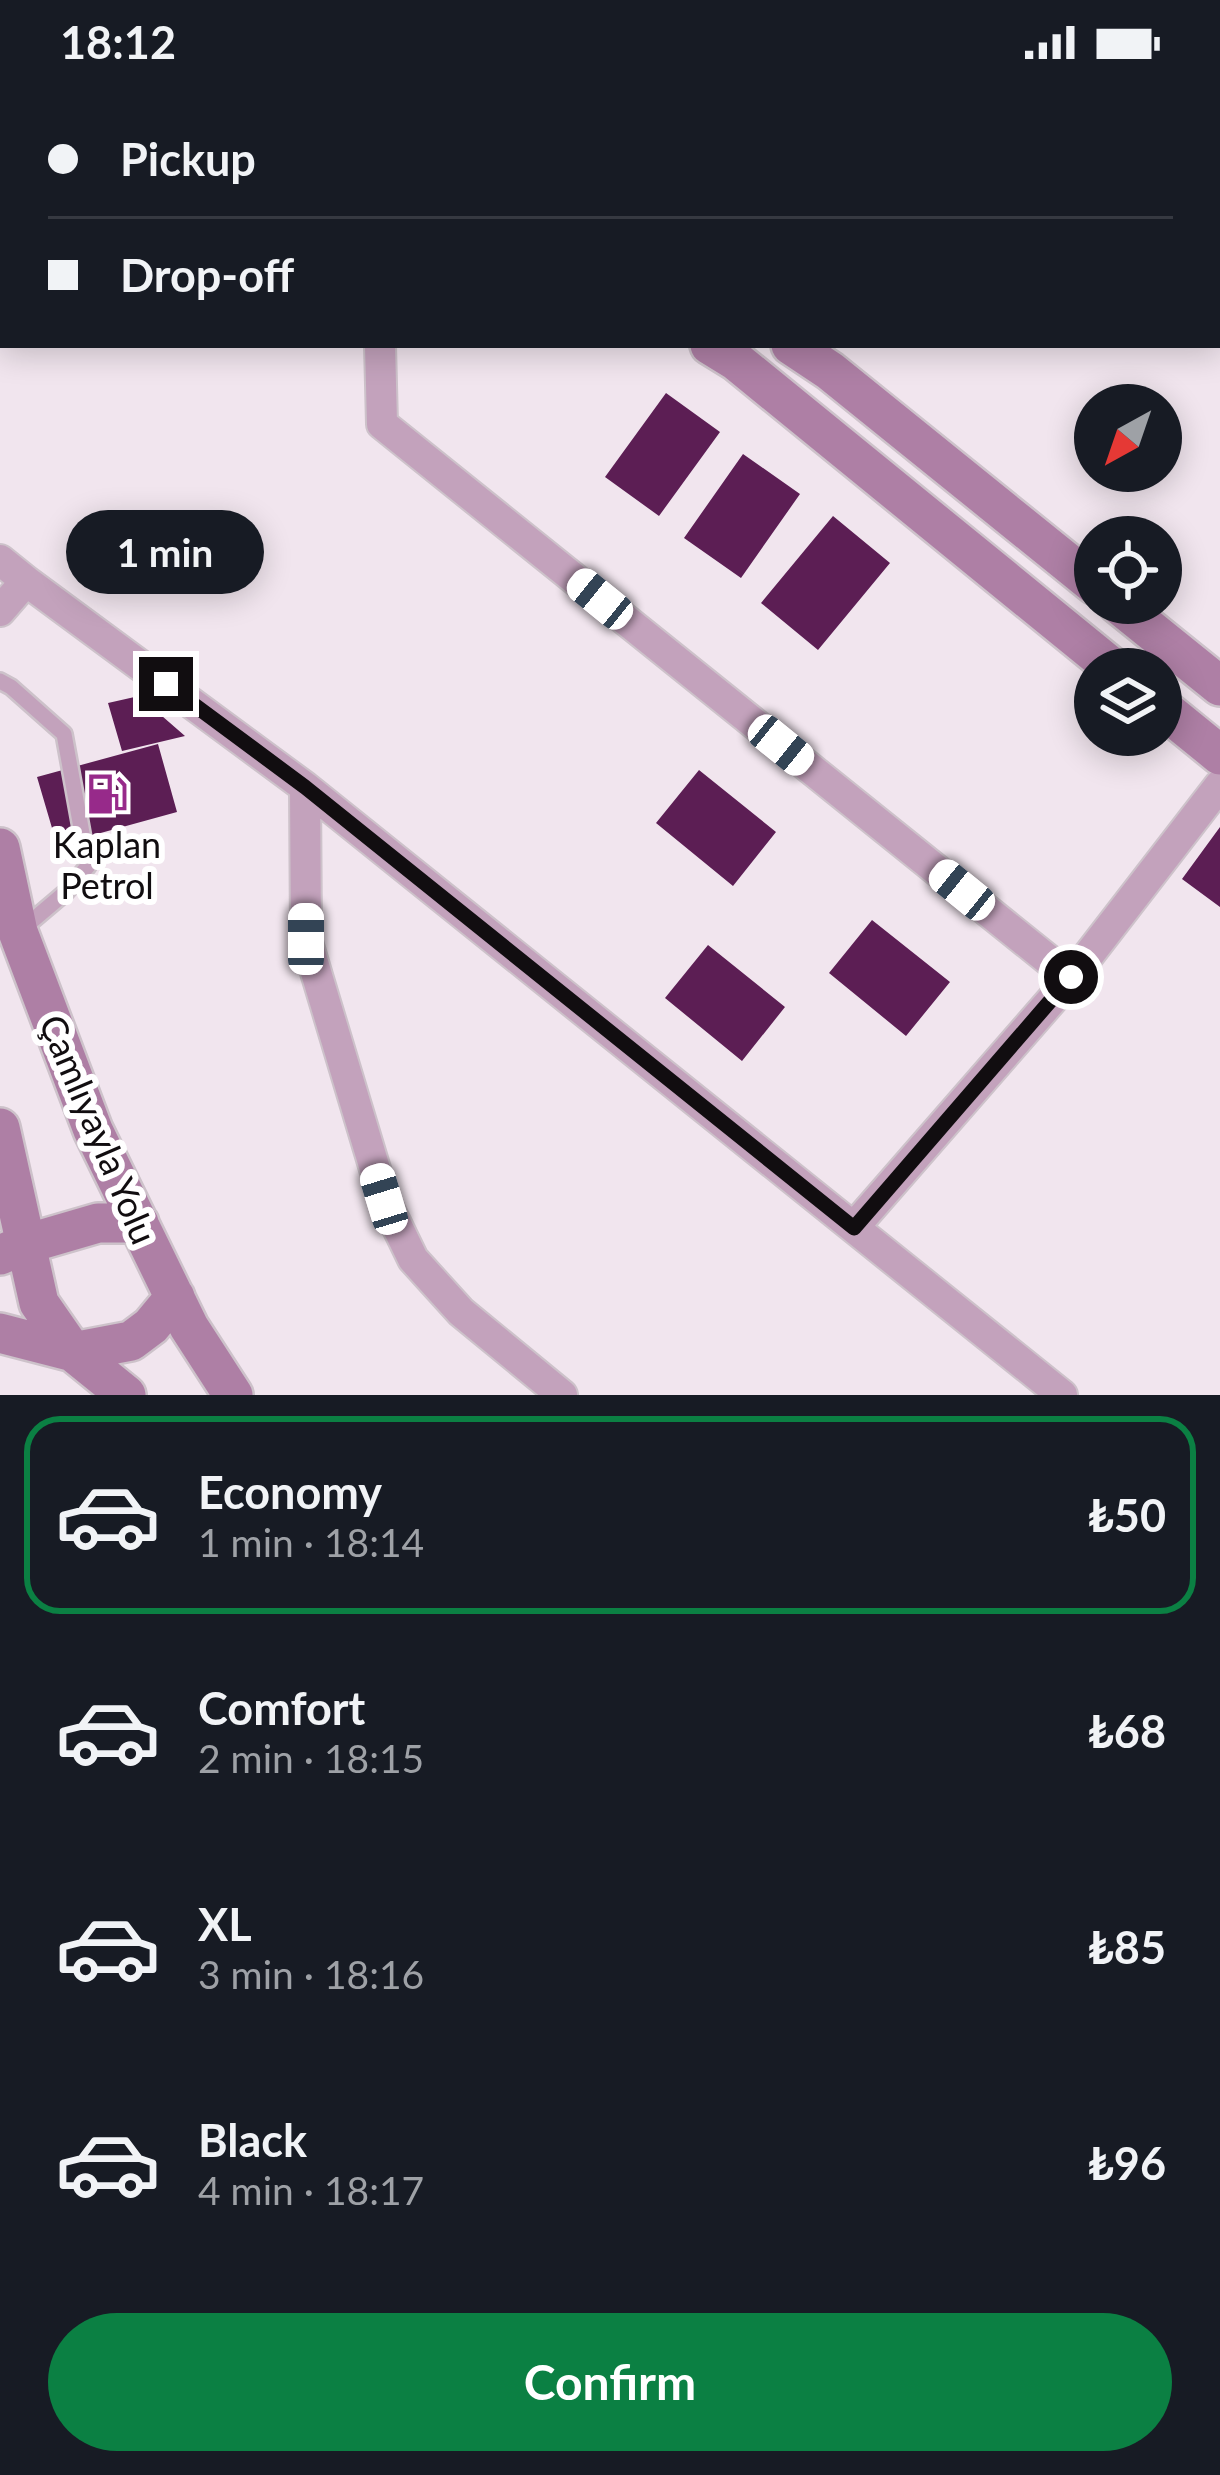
<!DOCTYPE html>
<html lang="en">
<head>
<meta charset="utf-8">
<style>
  :root { --surface:#171b24; --page:#242831; --text:#f1f3f6; --muted:#9ea1a6; --line:#363941; --accent:#0b8043 }
  body { margin:0; font-family:Lato,sans-serif; background:var(--page); color:var(--text); height:100vh; display:flex; flex-direction:column; font-size:45px; white-space:nowrap }
  * { box-sizing:border-box; margin:0 }
  p { font-size:39px; color:var(--muted) }
  .icon { flex:none; width:66px; height:66px; fill:none; stroke:currentColor; stroke-width:2; stroke-linecap:round; stroke-linejoin:round }
  .map { position:relative; height:1311px; overflow:hidden }
  .side { display:flex; flex-direction:column; background:var(--surface); flex:1 }
  .side>* { flex:none }
  .banner { position:absolute; left:0px; top:0px; width:1221px; height:264px; box-shadow:0 6px 30px #0003; display:grid; align-content:center; height:264px; padding:0 48px; background:var(--surface) }
  .needle { width:78px; rotate:220deg }
  .buttons { position:absolute; left:1074px; top:300px; display:grid; gap:24px }
  .buttons a { display:grid; place-items:center; width:108px; height:108px; border-radius:50%; background:var(--surface); box-shadow:0 6px 30px #0003; font-size:60px }
  .end { position:absolute; width:54px; height:54px; margin:-27px; border:15px solid #110d10; background:#fff; box-shadow:0 0 0 6px #fff }
  .from { border-radius:50% }
  .bubble { position:absolute; height:84px; border-radius:42px; background:var(--surface); box-shadow:0 6px 30px #0003; font-size:39px; font-weight:700; line-height:84px; text-align:center }
  .car { position:absolute; width:36px; height:72px; margin:-36px -18px; border-radius:15px; box-shadow:0 0 9px 3px #0007; background:linear-gradient(#fff 24%,#345 0 40%,#fff 0 76%,#345 0 86%,#fff 0) }
  .banner b { display:flex; align-items:center; gap:42px; height:114px; font-size:45px }
  .banner b+b { border-top:3px solid var(--line) }
  .banner i { width:30px; height:30px; background:var(--text) }
  ul { padding:21px 0 0; list-style:none }
  li { display:flex; align-items:center; gap:36px; height:198px; margin:0 24px 18px; padding:0 24px; border:6px solid transparent; border-radius:36px }
  li div { flex:1 }
  li b { display:block; font-size:45px }
  li em { font-style:normal; font-weight:700 }
  li.on { border-color:var(--accent) }
  li>.icon { width:108px; height:108px; stroke-width:1.5 }
  .primary-button { display:flex; gap:24px; margin-top:auto; padding:24px 48px }
  .primary-button a { flex:1; height:138px; border-radius:72px; background:var(--accent); color:#fff; font-size:48px; font-weight:700; line-height:138px; text-align:center }
  .status { display:flex; justify-content:space-between; align-items:center; height:84px; padding:0 60px; background:var(--surface); direction:ltr }
  .status svg { height:33px; fill:currentColor }
  .map>svg:first-child { display:block }
</style>
</head>
<body>
<div class="status"><b>18:12</b><svg viewBox="0 0 49 12"><path d="M0 12V9h3v3zM5 12V6h3v6zM10 12V3h3v9zM15 12V0h3v12zM26 1h20v11H26zM47 4h2v5h-2z"/></svg></div>
<div class="map">
<svg width="1220" height="1311" viewBox="0 0 1220 1311">
  <rect width="100%" height="100%" fill="#f1e5ee"/>
  <path fill="#5c1e54" d="M666 309 720 348 659 432 605 393Z
    M743 370 800 410 741 494 684 454Z
    M833 432 890 479 818 566 761 519Z
    M139 612 185 652 122 667 108 619Z
    M158 660 177 728 57 761 37 693Z
    M699 686 776 748 733 802 656 739Z
    M1220 743V823L1182 795Z
    M872 836 950 898 906 952 829 889Z
    M708 861 785 923 742 977 665 914Z"/>
  <g fill="none" stroke-linecap="round" stroke-linejoin="round">
    <g stroke="#cdc2ca" stroke-width="20">
      <path id="lane" d="M0 597 11 603 64 650 88 782 66 808 20 847"/>
    </g>
    <g stroke="#cdc2ca" stroke-width="34">
      <path id="street" d="M380 261 382 340 1071 894
        M0 476 26 497 0 527
        M26 497 305 703 1062 1311
        M305 703 306 855 384 1115 413 1175 461 1228 562 1311
        M854 1143 1071 894 1220 701"/>
    </g>
    <g stroke="#cdc2ca" stroke-width="44">
      <path id="secondary" d="M113 0 125 3
        M0 37 3 38
        M0 164 3 160
        M710 261 736 277 1114 585
        M791 261 830 287 1095 501
        M1117 519 1220 602
        M1161 623 1220 671
        M0 764 18 848 93 1046 189 1243 233 1311
        M0 1044 39 1219 73 1268 126 1311
        M0 1171 26 1160 98 1139H139
        M0 1249 73 1268 131 1257 151 1242 175 1213"/>
    </g>
    <use href="#lane" stroke="#c3a2bc" stroke-width="15"/>
    <use href="#street" stroke="#c3a2bc" stroke-width="30"/>
    <use href="#secondary" stroke="#ae7fa5" stroke-width="39"/>
  </g>
  <g fill="none" stroke-linecap="round" stroke-linejoin="round">
    <path stroke="#110d10" stroke-width="15" d="M166 600 305 703 854 1144 1071 893"/>
  </g>
  <defs>
    <g id="fuel-bare" transform="scale(3.24)"><path d="M-5.5-6h7V0h2V4h1.3V-2.5L3-4.5l.8-.8L6-3V5H2.5V1h-1V6h-7ZM-4.2-4.7v3.2H.2V-4.7Z" fill="#972a8a" stroke="#fff" stroke-width="2.5" paint-order="stroke"/></g>
  </defs>
  <g fill-rule="evenodd">
    <use href="#fuel-bare" x="107" y="710"/>
  </g>
  <g text-anchor="middle" dominant-baseline="central" stroke-width="12" stroke-linejoin="round" paint-order="stroke">
    <g font-size="36" fill="#110d10" stroke="#fff">
      <text x="107" y="760">Kaplan<tspan x="107" dy="41">Petrol</tspan></text>
    </g>
    <g font-size="36" fill="#110d10" stroke="#fff">
      <text transform="translate(99 1045) rotate(67)">Çamlıyayla Yolu</text>
    </g>
  </g>
</svg>
<div class="buttons">
<a><svg class="needle" viewBox="-14 -14 28 28"><path d="M0-13l5 13h-10z" fill="#e53935"/><path d="M0 13l5-13h-10z" fill="#9ea1a6"/></svg></a>
<a><svg class="icon" aria-label="locate" viewBox="0 0 24 24"><circle cx="12" cy="12" r="6"/><path d="M12 2v4M12 18v4M2 12h4M18 12h4"/></svg></a>
<a><svg class="icon" aria-label="layers" viewBox="0 0 24 24"><path d="M12 4l9 5-9 5-9-5zM3 14l9 5 9-5"/></svg></a>
</div>
<i class="end from" style="left:1071px;top:893px"></i>
<i class="end" style="left:166px;top:600px"></i>
<div class="bubble" style="left:66px;top:426px;width:198px">1 min</div>
<i class="car" style="left:600px;top:515px;rotate:309deg"></i>
<i class="car" style="left:781px;top:661px;rotate:129deg"></i>
<i class="car" style="left:962px;top:806px;rotate:309deg"></i>
<i class="car" style="left:306px;top:855px;rotate:0deg"></i>
<i class="car" style="left:384px;top:1115px;rotate:343deg"></i>
<div class="banner">
<b><i class="from"></i>Pickup</b>
<b><i></i>Drop-off</b>
</div>
</div>
<section class="side">
<ul>
<li class="on"><svg class="icon" aria-label="car" viewBox="0 0 24 24"><path d="M5 17H2v-5l4-1 3-4h7l3 4 3 1v5h-3M9 17h6M6 11h13"/><circle cx="7" cy="17" r="2"/><circle cx="17" cy="17" r="2"/></svg><div><b>Economy</b><p>1 min · 18:14</p></div><em>₺50</em></li>
<li><svg class="icon" aria-label="car" viewBox="0 0 24 24"><path d="M5 17H2v-5l4-1 3-4h7l3 4 3 1v5h-3M9 17h6M6 11h13"/><circle cx="7" cy="17" r="2"/><circle cx="17" cy="17" r="2"/></svg><div><b>Comfort</b><p>2 min · 18:15</p></div><em>₺68</em></li>
<li><svg class="icon" aria-label="car" viewBox="0 0 24 24"><path d="M5 17H2v-5l4-1 3-4h7l3 4 3 1v5h-3M9 17h6M6 11h13"/><circle cx="7" cy="17" r="2"/><circle cx="17" cy="17" r="2"/></svg><div><b>XL</b><p>3 min · 18:16</p></div><em>₺85</em></li>
<li><svg class="icon" aria-label="car" viewBox="0 0 24 24"><path d="M5 17H2v-5l4-1 3-4h7l3 4 3 1v5h-3M9 17h6M6 11h13"/><circle cx="7" cy="17" r="2"/><circle cx="17" cy="17" r="2"/></svg><div><b>Black</b><p>4 min · 18:17</p></div><em>₺96</em></li>
</ul>
<div class="primary-button"><a>Confirm</a></div>
</section>
</body>
</html>
